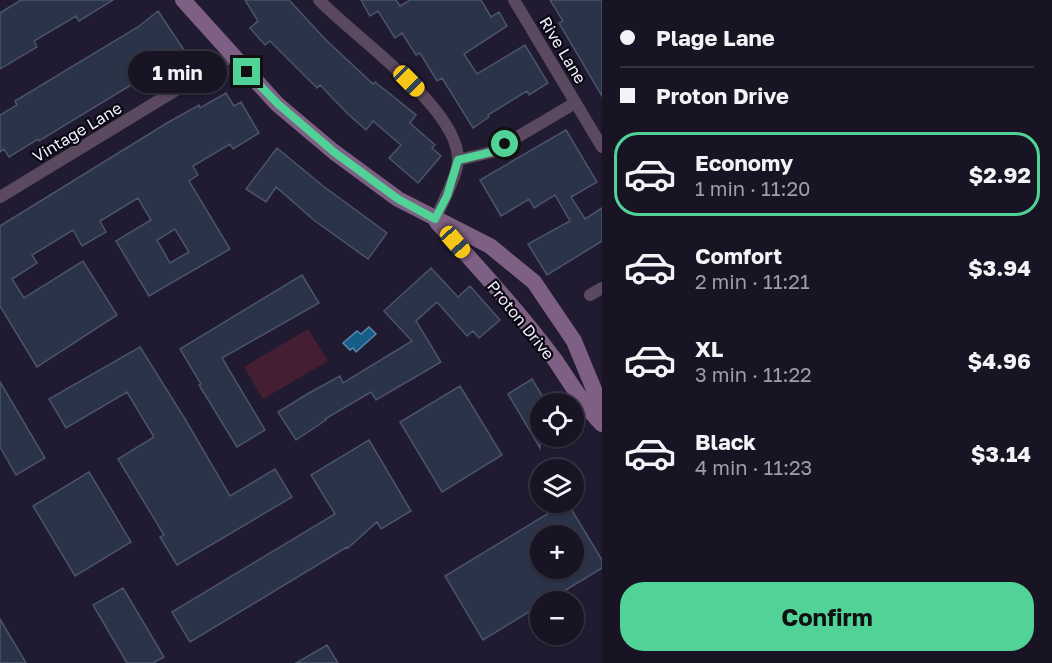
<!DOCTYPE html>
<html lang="en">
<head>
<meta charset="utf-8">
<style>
  :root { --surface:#181424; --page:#211d2c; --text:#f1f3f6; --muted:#9f9ea6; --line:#363341; --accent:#51d397 }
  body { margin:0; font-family:"Golos Text",sans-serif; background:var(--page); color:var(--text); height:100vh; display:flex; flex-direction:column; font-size:22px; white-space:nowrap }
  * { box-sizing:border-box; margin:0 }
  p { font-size:20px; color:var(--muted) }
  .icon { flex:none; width:33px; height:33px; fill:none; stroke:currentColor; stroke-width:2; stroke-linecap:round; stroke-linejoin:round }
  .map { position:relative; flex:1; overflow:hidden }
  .drawer { display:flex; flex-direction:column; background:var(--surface); width:450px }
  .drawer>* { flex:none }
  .guide { display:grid; align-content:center; height:132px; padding:0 18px; background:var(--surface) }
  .tools { position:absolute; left:530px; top:393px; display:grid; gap:12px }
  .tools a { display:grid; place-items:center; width:54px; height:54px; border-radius:50%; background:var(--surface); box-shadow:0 2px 4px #0004,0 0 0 2px var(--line); font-size:30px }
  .end { position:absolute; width:27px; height:27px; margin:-14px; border:8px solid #51d397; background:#111; box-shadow:0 0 0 3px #111 }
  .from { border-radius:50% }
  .bubble { position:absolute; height:42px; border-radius:21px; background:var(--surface); box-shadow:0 2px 4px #0004,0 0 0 2px var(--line); font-size:20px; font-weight:700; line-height:42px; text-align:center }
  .car { position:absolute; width:18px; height:36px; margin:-18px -9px; border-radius:8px; box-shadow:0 0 4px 2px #0007; background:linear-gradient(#f5c518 24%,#345 0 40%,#f5c518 0 76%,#345 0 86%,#f5c518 0) }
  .guide b { display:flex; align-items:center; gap:21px; height:57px; font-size:22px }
  .guide b+b { border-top:2px solid var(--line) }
  .guide i { width:15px; height:15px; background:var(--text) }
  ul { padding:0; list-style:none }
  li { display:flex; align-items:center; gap:18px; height:84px; margin:0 12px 9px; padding:0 6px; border:3px solid transparent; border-radius:24px }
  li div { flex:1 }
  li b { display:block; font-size:22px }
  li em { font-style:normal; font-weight:700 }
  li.active { border-color:var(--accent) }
  li>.icon { width:54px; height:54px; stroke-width:1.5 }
  .button { display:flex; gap:12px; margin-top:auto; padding:12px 18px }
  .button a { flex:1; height:69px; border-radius:24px; background:var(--accent); color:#111; font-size:24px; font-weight:700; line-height:69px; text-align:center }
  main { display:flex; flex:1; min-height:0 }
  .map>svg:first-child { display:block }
</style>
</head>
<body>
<main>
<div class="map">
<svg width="602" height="663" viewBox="0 0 602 663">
  <rect width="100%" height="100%" fill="#201b30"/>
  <path fill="#441f33" d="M308 329 328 361 263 399 244 367Z"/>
  <path fill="#165d87" stroke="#5888ab" stroke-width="1.5" d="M369 327 376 334 356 352 353 348 350 350 343 343 357 331 361 334Z"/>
  <path fill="#2a3348" stroke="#4a546c" stroke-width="1.5" fill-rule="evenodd" d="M21 0H113L79 21 76 16 34 41 37 47 0 69V13Z
    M245 0H289L326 40 373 84 375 82 416 115 410 123 435 145 432 148 441 156 418 183 389 158 401 145 373 121 366 130 348 114 320 85 317 88 270 41 265 45 250 28 258 21Z
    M361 0H396L400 6 410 0H481L491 17 499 12 507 26 464 54 477 74 525 45 548 83 529 95 527 91 488 115 489 117 473 128 442 78 437 81 420 53 416 55 402 33 395 38 378 11 370 16Z
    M550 0H602V96L559 23 563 21Z
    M158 11 184 50 149 74 39 141 38 139 9 157 4 149 0 152V115L17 105 15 101 138 27Z
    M226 93 234 106 241 102 259 133 233 149 230 144 193 166 198 175 189 181 230 249 149 296 116 241 151 220 138 198 100 221 106 232 82 246 73 230 32 255 37 263 12 279 24 298 83 261 117 315 37 367 0 306V226L167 123 199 105 200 108ZM175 229 189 252 170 263 157 240Z
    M566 130 597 182 571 197 585 219 602 208V241L547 275 528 244 570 221 555 195 534 208 529 199 501 216 480 180Z
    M277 148 323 186 387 233 368 259 315 221 276 187 266 202 246 189Z
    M431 268 458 297 470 286 500 320 479 338 473 331 467 336 437 302 416 321 441 362 376 400 371 392 325 419 326 420 296 440 278 412 309 393 340 376 343 383 412 341 384 311Z
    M302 275 319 303 222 358 265 430 237 447 199 385 201 384 180 349Z
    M140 347 185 419 230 496 275 469 292 497 177 565 160 537 164 535 118 459 154 437 127 392 66 428 49 399Z
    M532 379 547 404H540V448L508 394Z
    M0 382 45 458 16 475 0 447Z
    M460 386 502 455 442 492 400 422Z
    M369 440 411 511 381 529 377 522 348 548 347 547 190 642 172 612 335 514 311 475Z
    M89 472 131 542 75 576 33 506Z
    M567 502 602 560V568L546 602H540V605L483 640 445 576ZM540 536H573V568H540Z
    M123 588 164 657 153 663H127L93 605Z
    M0 619 26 663H0Z
    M327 645 338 663H296Z"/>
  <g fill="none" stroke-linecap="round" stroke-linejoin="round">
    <path stroke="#5b495f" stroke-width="12" d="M319 0C354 37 459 108 458 160 458 174 442 205 435 219
      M514 0 602 147
      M458 160 492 152 575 103
      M0 197 232 56
      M590 295 602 288"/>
    <path stroke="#7d6083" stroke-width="16" d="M183 0 277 104 334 152 398 199 490 246 534 282 574 341 602 409
      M437 222C478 267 519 312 555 360 570 382 583 405 602 424"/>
  </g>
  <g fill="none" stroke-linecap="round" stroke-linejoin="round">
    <path stroke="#51d397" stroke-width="8" d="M247 72 278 104 334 152 398 199 435 219 447 196 458 160 492 152 505 144"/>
  </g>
  <g text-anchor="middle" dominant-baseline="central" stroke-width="4.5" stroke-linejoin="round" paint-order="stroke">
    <g font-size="16" fill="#f1eefe" stroke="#090710">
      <text transform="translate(563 50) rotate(59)">Rive Lane</text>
      <text transform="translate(77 132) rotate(-31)">Vintage Lane</text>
      <text transform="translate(521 320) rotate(51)">Proton Drive</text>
    </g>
  </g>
</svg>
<div class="tools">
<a><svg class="icon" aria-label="locate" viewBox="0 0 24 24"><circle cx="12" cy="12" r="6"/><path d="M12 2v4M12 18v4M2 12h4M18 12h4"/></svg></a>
<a><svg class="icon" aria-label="layers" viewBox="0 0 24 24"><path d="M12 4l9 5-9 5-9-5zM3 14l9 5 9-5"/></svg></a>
<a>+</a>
<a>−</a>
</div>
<i class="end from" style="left:505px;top:144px"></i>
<i class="end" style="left:247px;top:72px"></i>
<div class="bubble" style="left:128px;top:51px;width:99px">1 min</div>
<i class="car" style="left:409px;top:81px;rotate:135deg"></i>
<i class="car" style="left:455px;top:242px;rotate:139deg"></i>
</div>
<section class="drawer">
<div class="guide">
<b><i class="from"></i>Plage Lane</b>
<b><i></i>Proton Drive</b>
</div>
<ul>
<li class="active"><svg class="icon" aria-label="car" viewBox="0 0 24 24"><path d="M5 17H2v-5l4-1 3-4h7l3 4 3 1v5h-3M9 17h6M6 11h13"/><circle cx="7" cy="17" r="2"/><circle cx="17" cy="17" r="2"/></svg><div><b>Economy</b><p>1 min · 11:20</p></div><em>$2.92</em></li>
<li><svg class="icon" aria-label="car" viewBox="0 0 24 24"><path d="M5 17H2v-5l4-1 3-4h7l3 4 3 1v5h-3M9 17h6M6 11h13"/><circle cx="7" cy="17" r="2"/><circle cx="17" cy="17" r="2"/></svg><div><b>Comfort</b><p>2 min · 11:21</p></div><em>$3.94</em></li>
<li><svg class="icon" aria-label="car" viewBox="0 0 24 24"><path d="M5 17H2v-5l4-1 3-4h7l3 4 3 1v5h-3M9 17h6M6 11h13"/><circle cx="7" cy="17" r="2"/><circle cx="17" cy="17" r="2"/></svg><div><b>XL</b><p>3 min · 11:22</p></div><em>$4.96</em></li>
<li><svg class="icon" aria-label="car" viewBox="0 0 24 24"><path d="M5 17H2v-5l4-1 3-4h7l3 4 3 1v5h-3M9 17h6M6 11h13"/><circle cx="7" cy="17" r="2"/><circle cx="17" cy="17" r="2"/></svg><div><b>Black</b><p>4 min · 11:23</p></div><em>$3.14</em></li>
</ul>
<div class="button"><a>Confirm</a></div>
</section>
</main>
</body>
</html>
